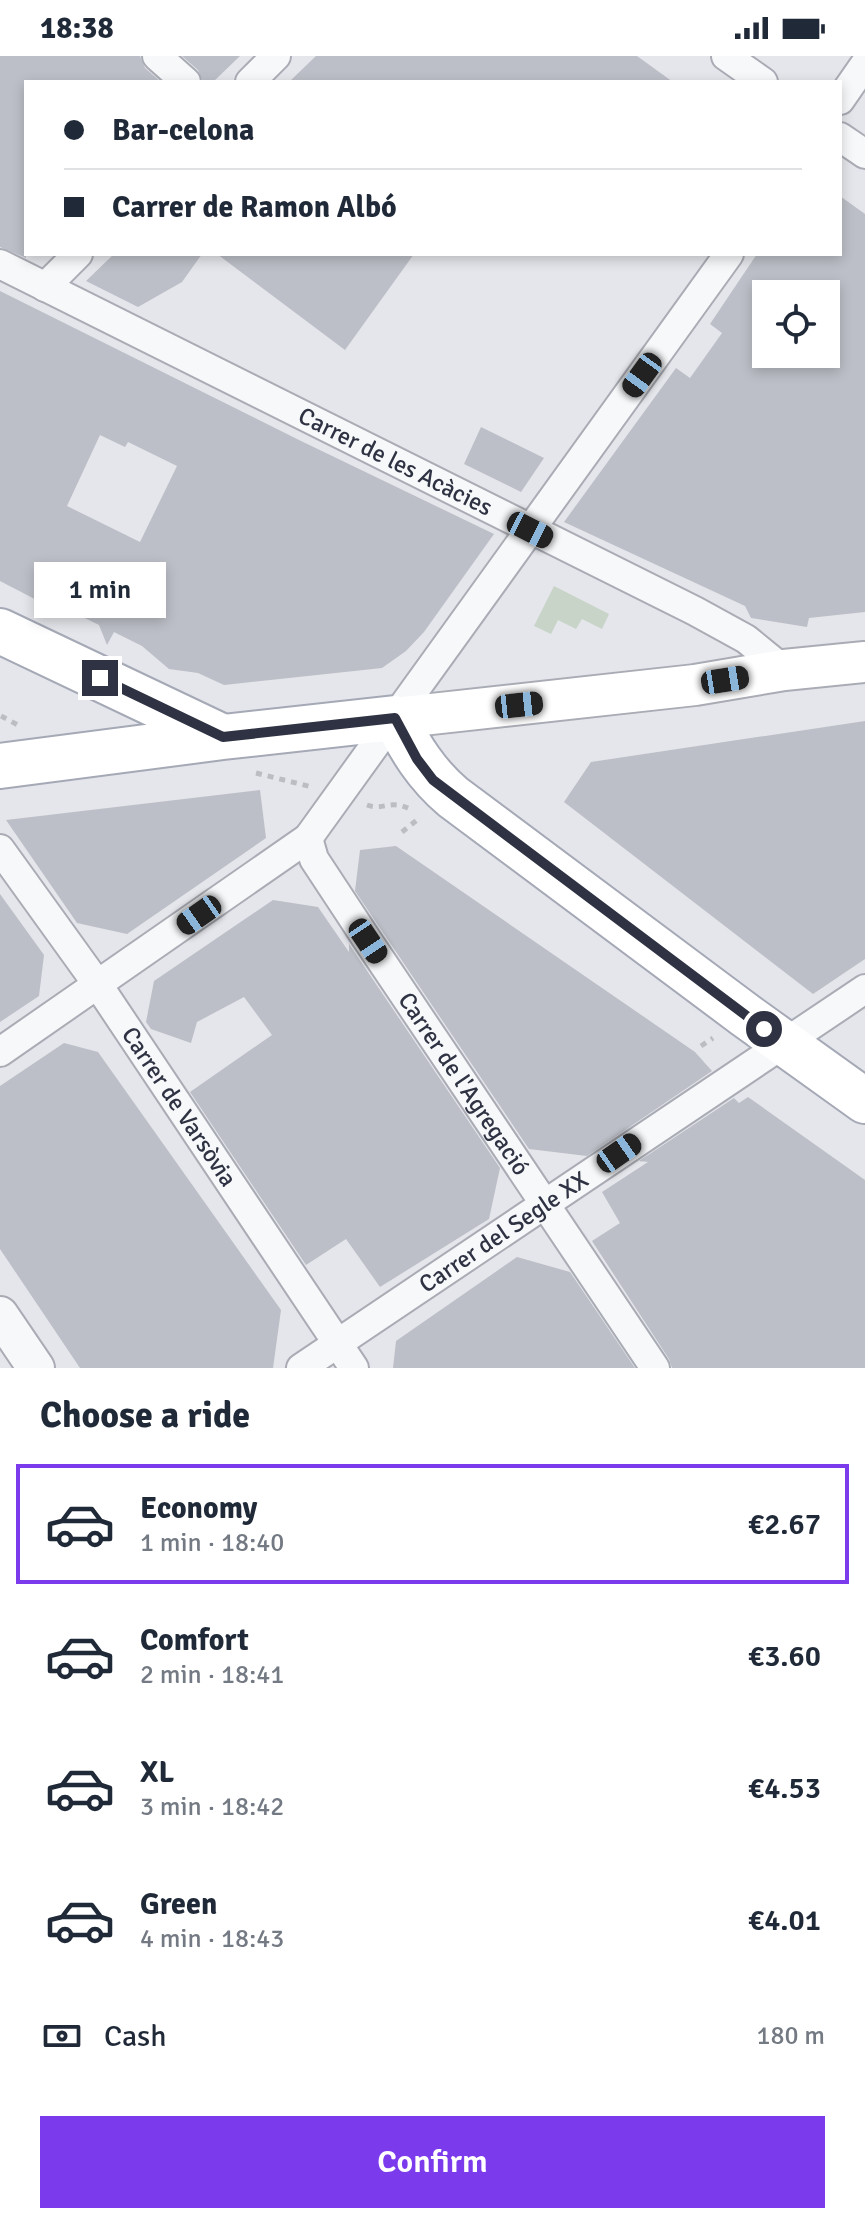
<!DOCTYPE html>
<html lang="en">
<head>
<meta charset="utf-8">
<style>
  :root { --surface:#fff; --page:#f2f2f3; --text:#1f2937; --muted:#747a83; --line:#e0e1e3; --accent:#7c3aed }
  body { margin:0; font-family:Signika,sans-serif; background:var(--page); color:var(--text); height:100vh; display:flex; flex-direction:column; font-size:30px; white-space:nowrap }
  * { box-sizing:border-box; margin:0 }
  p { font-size:26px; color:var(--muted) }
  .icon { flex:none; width:44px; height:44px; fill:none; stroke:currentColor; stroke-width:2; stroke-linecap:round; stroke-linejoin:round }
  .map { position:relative; height:1312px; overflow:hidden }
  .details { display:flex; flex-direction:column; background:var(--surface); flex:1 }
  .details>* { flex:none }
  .hud { position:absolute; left:24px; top:24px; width:818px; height:176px; border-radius:0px; box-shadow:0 4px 12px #0003; display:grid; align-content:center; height:176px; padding:0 40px; background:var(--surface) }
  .controls { position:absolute; left:752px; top:224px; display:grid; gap:16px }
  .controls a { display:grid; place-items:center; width:88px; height:88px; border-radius:0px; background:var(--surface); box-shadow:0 4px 12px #0003; font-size:40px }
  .end { position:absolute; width:36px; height:36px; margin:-18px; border:10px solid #2e3242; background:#fff; box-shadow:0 0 0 4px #fff }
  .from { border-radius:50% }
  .bubble { position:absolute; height:56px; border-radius:0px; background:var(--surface); box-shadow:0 4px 12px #0003; font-size:26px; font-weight:600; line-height:56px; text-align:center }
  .car { position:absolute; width:24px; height:48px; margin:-24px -12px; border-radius:10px; box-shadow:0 0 6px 2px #0007; background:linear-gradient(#222 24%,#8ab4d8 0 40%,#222 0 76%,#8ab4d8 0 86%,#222 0) }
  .hud b { display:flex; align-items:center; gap:28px; height:76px; font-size:30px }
  .hud b+b { border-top:2px solid var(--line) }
  .hud i { width:20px; height:20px; background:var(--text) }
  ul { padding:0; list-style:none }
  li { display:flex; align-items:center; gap:24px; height:120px; margin:0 16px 12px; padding:0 24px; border:4px solid transparent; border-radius:0px }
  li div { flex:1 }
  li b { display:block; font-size:30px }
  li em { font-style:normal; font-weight:600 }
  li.active { border-color:var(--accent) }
  li>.icon { width:72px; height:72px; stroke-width:1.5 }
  h2 { padding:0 40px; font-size:36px; line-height:96px }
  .pay { display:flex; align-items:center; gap:20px; height:88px; padding:0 40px; font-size:30px }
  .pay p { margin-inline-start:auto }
  .button { display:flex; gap:16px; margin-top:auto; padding:16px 40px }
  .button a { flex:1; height:92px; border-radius:0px; background:var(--accent); color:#fff; font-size:32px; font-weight:600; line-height:92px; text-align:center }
  .status { display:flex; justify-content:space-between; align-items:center; height:56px; padding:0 40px; background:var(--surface); direction:ltr }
  .status svg { height:22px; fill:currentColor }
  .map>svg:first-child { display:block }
</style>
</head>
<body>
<div class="status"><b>18:38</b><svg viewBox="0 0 49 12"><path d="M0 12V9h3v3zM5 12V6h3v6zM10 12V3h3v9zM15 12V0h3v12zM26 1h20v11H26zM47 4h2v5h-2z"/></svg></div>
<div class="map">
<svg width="865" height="1312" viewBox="0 0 865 1312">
  <rect width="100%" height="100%" fill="#e5e6eb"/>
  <path fill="#c8d4c7" d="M554 530 609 558 602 573 582 563 576 573 558 564 551 578 534 570Z"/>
  <path fill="#bcbfc7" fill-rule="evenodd" d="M0 0H140L145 12 161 26H26V202L0 191Z
    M182 0H240L213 26H203L198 14Z
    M316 0H637L673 26H289Z
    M840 140 865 158V556L809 562 807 571 751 562 745 550 564 466 676 312 690 322 722 277 710 268 757 198H840ZM766 238H826V298H766Z
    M114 198H202L182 226 138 251 86 225Z
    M217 198H414L345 294Z
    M0 235 299 384 494 478 424 576 406 595 382 612 224 629 198 617 169 613 142 590 114 576 107 589 99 569 52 546 50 551 0 525ZM100 379 125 391 128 386 177 410 140 486 67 450Z
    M481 371 544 402 521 436 464 408Z
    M865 665V903L813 938 564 746 591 706Z
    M260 734 266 782 127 878 77 867 6 764Z
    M396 790 695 996 712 1015 587 1100 529 1093 355 835 360 794Z
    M0 838 44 899 39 940 0 966Z
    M273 844 318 851 349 896V888L500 1112 489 1163 380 1231 346 1183 306 1209 190 1036 272 979 244 941 197 966 191 987 151 973 146 966 154 925Z
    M64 987 98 996 281 1254 273 1312H80L0 1193V1030Z
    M748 1041 865 1124V1312H672L669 1303 592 1185 620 1167 602 1136 648 1106 639 1105 734 1042 739 1047Z
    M517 1201 570 1216 635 1312H393L396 1285Z"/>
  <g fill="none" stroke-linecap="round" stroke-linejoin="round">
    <g stroke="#aaacb5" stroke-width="32">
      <g id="minor">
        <path d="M157 0 186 26"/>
        <path d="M726 0 763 26"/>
        <path d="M250 26 276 0"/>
        <path d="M840 44 865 8"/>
        <path d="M840 81 865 98"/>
        <path id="s1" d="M0 208 695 555 746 583 784 614"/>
        <path d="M45 231 78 198"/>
        <path id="s2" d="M308 782 314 803 368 885 655 1312"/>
        <path id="s3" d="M0 793 98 929 354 1312"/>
        <path d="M0 996 308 782 729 198"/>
        <path id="s4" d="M301 1312 865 933"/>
      </g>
    </g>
    <g stroke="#aaacb5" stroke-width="40">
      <path id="tertiary" d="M0 1259 36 1312"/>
    </g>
    <g stroke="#aaacb5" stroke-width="44">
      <path id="secondary" d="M395 662 695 629 784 614 865 606"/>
    </g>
    <g stroke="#a5a9b6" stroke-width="48">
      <path id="primary" d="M0 575 223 681
        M0 710 223 681 395 662C411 693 426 718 453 741L745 959 865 1045"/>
    </g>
    <path stroke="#bbbdc3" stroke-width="5" stroke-dasharray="6 6" stroke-linecap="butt" d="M1 660 18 669
      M256 717 312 731
      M367 749C384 755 389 743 410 753
      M402 776 417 764
      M701 990 713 982"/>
    <use href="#minor" stroke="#f7f8fa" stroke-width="28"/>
    <use href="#tertiary" stroke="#f7f8fa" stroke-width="36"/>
    <use href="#secondary" stroke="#fff" stroke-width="40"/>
    <use href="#primary" stroke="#fff" stroke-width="44"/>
  </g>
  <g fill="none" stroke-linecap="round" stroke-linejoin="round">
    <path stroke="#2e3242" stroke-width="10" d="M100 622 223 681 395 662 417 703 433 724 764 973"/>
  </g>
  <g text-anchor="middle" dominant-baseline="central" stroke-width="7" stroke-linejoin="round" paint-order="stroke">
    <g font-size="24" fill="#2e3242" stroke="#f4f6f8">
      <text stroke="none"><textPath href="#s1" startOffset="442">Carrer de les Acàcies</textPath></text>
      <text stroke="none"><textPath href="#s2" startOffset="292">Carrer de l'Agregació</textPath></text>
      <text stroke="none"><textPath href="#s3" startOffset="314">Carrer de Varsòvia</textPath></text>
      <text stroke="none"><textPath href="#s4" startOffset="244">Carrer del Segle XX</textPath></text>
    </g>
  </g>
</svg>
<div class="controls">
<a><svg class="icon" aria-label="locate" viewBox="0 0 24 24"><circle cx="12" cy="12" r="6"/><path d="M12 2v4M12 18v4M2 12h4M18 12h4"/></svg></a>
</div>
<i class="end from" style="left:764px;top:973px"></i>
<i class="end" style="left:100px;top:622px"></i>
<div class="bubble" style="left:34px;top:506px;width:132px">1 min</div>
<i class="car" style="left:642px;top:319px;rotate:216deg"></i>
<i class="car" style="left:530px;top:474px;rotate:117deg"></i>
<i class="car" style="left:725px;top:624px;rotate:81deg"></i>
<i class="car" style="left:519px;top:649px;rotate:84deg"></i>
<i class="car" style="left:199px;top:859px;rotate:235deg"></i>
<i class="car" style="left:368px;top:885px;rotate:146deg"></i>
<i class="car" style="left:619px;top:1097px;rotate:55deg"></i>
<div class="hud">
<b><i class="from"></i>Bar-celona</b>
<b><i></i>Carrer de Ramon Albó</b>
</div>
</div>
<section class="details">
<h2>Choose a ride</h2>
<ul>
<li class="active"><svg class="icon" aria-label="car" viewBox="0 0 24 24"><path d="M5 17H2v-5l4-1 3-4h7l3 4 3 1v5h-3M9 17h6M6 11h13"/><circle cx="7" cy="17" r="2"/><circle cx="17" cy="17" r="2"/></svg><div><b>Economy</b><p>1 min · 18:40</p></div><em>€2.67</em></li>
<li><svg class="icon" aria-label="car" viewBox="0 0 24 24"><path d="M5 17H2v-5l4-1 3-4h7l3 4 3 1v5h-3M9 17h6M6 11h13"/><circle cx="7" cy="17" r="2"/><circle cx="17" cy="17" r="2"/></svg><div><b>Comfort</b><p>2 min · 18:41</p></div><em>€3.60</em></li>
<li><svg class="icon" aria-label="car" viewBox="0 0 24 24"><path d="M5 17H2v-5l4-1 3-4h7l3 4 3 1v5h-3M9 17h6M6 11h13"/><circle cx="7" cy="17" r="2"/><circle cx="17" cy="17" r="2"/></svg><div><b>XL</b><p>3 min · 18:42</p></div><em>€4.53</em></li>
<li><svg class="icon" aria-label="car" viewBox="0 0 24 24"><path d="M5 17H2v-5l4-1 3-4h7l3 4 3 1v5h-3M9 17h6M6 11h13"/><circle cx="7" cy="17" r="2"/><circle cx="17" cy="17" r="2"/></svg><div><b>Green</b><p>4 min · 18:43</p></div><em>€4.01</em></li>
</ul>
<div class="pay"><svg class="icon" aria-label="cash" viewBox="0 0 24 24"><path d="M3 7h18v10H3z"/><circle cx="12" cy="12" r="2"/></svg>Cash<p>180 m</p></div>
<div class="button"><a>Confirm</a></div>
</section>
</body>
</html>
